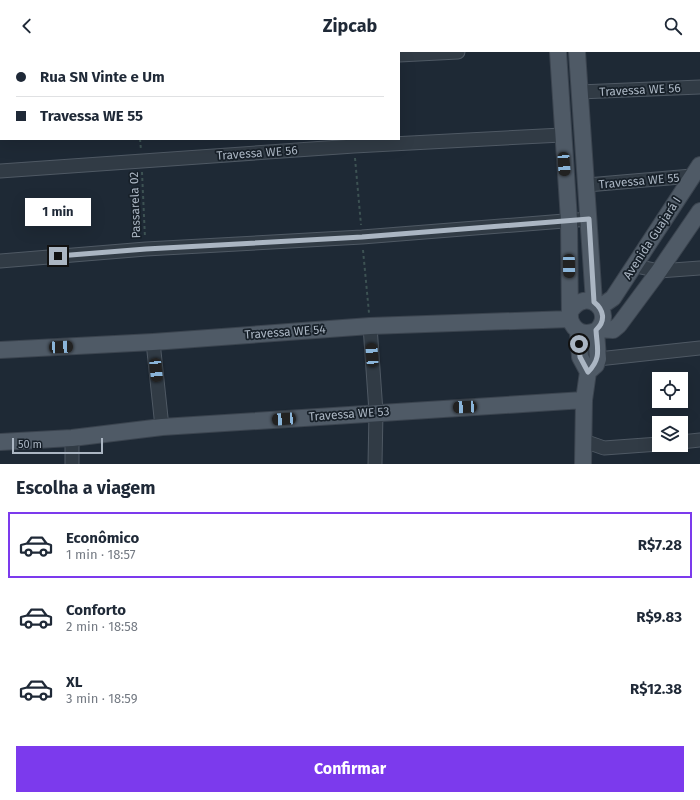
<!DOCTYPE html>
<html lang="pt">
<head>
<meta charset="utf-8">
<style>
  :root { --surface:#fff; --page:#f2f2f3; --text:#1f2937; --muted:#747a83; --line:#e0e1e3; --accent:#7c3aed }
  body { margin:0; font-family:"Fira Sans",sans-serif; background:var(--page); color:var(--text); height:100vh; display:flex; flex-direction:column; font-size:15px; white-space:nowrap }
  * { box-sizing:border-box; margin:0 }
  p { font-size:13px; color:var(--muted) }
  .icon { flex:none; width:22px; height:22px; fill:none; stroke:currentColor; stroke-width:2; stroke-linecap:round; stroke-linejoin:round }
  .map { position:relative; height:412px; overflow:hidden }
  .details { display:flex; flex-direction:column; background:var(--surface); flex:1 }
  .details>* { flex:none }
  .top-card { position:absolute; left:0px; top:0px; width:400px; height:88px; box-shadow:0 4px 16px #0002; display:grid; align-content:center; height:88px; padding:0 16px; background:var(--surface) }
  .buttons { position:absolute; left:652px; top:320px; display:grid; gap:8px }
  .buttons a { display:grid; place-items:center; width:36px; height:36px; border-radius:0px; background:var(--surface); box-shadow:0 4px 16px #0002; font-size:20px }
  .scale { position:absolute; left:12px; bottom:10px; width:91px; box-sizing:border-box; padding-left:4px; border:2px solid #abb6c3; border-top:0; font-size:11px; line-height:14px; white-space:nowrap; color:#abb6c3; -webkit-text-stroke:3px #172029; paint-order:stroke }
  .end { position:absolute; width:18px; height:18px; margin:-9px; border:5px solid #abb6c3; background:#111; box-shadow:0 0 0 2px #111 }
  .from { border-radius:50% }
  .bubble { position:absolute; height:28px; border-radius:0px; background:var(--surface); box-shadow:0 4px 16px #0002; font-size:13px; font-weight:700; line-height:28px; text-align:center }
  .car { position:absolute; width:12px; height:24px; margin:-12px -6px; border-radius:5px; box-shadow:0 0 3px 1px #0007; background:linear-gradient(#222 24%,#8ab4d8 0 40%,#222 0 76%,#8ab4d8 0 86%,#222 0) }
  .top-card b { display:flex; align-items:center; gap:14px; height:38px; font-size:15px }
  .top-card b+b { border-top:1px solid var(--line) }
  .top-card i { width:10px; height:10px; background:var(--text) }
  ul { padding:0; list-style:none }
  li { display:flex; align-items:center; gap:12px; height:66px; margin:0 8px 6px; padding:0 8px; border:2px solid transparent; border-radius:0px }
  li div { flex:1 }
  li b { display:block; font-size:15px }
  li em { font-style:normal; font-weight:700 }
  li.on { border-color:var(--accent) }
  li>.icon { width:36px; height:36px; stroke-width:1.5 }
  h2 { padding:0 16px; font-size:18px; line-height:48px }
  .primary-button { display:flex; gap:8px; margin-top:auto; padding:8px 16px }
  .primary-button a { flex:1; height:46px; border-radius:0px; background:var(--accent); color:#fff; font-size:16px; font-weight:700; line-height:46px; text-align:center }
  header { display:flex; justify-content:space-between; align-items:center; height:52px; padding:0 16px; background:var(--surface); font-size:18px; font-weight:700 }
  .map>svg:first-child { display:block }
</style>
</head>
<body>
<header><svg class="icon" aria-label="back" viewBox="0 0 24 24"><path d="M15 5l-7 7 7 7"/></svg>Zipcab<svg class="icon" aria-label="search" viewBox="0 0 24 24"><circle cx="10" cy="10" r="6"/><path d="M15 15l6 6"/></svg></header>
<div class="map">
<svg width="700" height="412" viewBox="0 0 700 412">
  <rect width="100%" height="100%" fill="#1e2935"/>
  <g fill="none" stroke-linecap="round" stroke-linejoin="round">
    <g stroke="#4f5964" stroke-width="15">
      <path id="minor" d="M357 0V1
        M399 3 458 0
        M0 28 1 27
        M579 40 700 35
        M0 119 354 94 562 83
        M587 133 692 124
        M0 209 146 197 362 185 589 167
        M636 214 659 219 700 216
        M370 274 376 360 375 412
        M153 290 162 375
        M598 307 700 296
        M584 389 604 396 659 392
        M681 390 700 388
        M72 412V386"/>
    </g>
    <g stroke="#3b444f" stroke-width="18">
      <path id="major" d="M558 0 569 168 570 267C574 279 583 284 596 279 617 260 586 233 570 260
        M577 0 594 250
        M600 255 613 246 700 113
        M598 277 613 278 619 273 659 219 700 159
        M578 279 580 305 588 320
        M0 298 153 290 370 274 570 267
        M0 390 72 386 162 375 584 348
        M583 412 584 348 588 320 596 313 598 307 596 279"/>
    </g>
    <path stroke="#3d5253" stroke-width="2" stroke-dasharray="3 3" stroke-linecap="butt" d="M135 0V1
      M140 87 141 98
      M355 106 361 173
      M142 120 145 186
      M363 198 369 261"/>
    <use href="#minor" stroke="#313b45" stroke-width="13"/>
    <use href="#major" stroke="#4f5a66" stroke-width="16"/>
  </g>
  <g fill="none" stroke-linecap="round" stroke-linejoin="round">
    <path stroke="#abb6c3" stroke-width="5" d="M58 204 146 197 362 185 589 167 594 250C604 258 606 269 596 278 597 296 602 306 588 320L580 305 579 292"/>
  </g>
  <g text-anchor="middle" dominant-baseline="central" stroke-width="3.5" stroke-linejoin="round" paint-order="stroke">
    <g font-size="12" fill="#abb6c3" stroke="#172029">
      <text transform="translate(640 38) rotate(-3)">Travessa WE 56</text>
      <text transform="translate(257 101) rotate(-4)">Travessa WE 56</text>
      <text transform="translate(639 129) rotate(-5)">Travessa WE 55</text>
      <text transform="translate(135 153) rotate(-92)">Passarela 02</text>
      <text transform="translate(652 186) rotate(-57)">Avenida Guajará I</text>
      <text transform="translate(285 280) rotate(-4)">Travessa WE 54</text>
      <text transform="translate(349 362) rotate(-4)">Travessa WE 53</text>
    </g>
  </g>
</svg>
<div class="buttons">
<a><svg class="icon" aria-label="locate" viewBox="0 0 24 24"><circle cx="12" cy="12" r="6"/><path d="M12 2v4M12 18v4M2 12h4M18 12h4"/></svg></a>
<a><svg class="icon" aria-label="layers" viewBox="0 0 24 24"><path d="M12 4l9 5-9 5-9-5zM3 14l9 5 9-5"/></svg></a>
</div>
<div class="scale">50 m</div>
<i class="end from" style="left:579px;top:292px"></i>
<i class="end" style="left:58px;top:204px"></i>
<div class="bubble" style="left:25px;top:146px;width:66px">1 min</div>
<i class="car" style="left:564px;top:112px;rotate:176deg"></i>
<i class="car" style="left:569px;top:214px;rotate:179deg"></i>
<i class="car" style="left:61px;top:295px;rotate:87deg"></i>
<i class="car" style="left:372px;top:303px;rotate:356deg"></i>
<i class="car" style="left:156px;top:318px;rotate:174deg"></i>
<i class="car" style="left:465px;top:355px;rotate:267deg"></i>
<i class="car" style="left:284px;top:367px;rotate:266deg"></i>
<div class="top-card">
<b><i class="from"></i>Rua SN Vinte e Um</b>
<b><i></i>Travessa WE 55</b>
</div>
</div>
<section class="details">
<h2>Escolha a viagem</h2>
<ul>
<li class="on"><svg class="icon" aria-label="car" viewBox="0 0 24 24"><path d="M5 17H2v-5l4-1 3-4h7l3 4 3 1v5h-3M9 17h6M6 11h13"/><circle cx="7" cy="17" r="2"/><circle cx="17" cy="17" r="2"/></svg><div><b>Econômico</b><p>1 min · 18:57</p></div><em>R$7.28</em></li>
<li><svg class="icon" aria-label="car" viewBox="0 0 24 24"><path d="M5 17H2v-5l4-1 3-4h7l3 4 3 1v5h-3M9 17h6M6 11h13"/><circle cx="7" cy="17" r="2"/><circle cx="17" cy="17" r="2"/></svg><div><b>Conforto</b><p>2 min · 18:58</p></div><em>R$9.83</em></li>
<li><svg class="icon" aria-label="car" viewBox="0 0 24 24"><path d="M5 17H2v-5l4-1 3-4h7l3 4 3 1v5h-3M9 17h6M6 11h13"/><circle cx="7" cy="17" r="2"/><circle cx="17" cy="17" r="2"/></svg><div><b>XL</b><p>3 min · 18:59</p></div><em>R$12.38</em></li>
</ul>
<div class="primary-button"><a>Confirmar</a></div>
</section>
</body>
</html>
